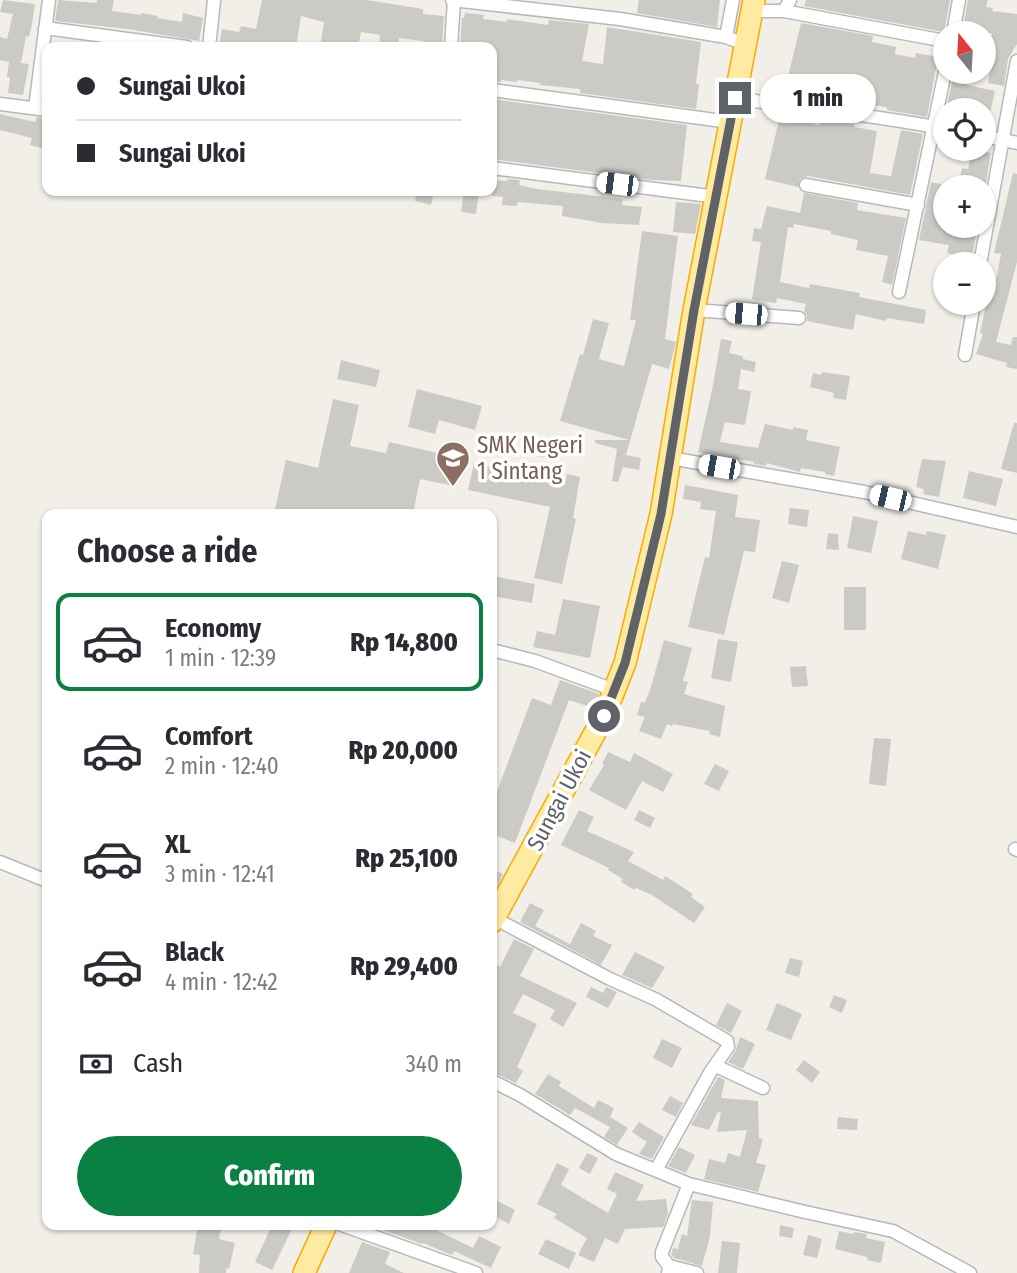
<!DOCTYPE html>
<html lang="en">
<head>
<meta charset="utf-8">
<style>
  :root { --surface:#fff; --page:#f7f7f7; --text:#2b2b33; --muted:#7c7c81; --line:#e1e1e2; --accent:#0b8043 }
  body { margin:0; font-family:"Fira Sans Condensed",sans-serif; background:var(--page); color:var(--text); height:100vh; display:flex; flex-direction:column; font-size:26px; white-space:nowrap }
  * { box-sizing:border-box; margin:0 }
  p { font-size:23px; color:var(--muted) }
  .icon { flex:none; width:38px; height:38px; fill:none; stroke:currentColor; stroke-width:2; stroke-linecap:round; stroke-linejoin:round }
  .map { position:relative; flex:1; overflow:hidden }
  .side { position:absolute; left:42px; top:509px; width:455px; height:721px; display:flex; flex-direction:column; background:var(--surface); border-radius:14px; box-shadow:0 2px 5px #0004 }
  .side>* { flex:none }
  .top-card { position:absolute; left:42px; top:42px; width:455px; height:154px; border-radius:14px; box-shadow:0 2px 5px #0004; display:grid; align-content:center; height:154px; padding:0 35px; background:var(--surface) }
  .needle { width:46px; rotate:342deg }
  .tools { position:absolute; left:933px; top:21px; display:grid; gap:14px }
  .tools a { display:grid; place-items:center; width:63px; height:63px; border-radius:50%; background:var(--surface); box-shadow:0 2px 5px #0004; font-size:35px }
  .end { position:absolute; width:32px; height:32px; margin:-16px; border:9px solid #5f6368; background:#fff; box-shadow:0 0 0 4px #fff }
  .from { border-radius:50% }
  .bubble { position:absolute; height:49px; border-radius:24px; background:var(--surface); box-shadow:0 2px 5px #0004; font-size:23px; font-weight:800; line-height:49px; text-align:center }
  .car { position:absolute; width:21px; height:42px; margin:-21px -10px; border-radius:9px; box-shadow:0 0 5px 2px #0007; background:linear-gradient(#fff 24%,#345 0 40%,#fff 0 76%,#345 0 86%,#fff 0) }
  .top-card b { display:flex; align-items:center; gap:24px; height:66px; font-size:26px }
  .top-card b+b { border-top:2px solid var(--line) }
  .top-card i { width:18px; height:18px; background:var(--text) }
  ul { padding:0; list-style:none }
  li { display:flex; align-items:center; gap:21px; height:98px; margin:0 14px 10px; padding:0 21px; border:4px solid transparent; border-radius:14px }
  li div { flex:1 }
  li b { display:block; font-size:26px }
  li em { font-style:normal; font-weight:800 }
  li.current { border-color:var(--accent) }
  li>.icon { width:63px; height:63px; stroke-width:1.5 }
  h2 { padding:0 35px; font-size:32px; line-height:84px }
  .pay { display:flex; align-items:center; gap:18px; height:77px; padding:0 35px; font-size:26px }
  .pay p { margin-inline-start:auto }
  .primary-button { display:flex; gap:14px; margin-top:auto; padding:14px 35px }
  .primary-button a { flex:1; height:80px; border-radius:42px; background:var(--accent); color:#fff; font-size:28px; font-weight:800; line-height:80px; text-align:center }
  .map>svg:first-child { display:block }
</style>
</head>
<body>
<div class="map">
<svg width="1017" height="1273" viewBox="0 0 1017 1273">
  <rect width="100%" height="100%" fill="#f1efe8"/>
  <path fill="#cccac5" d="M3 0 35 4 32 24 29 37 26 36 21 63 29 64 23 95 8 93 10 77H7L9 62 0 60V37L7 39 13 14 0 12Z
    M58 0 97 3V0H114L112 11 141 15V13L158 16 157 18 182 22 183 13 203 18 199 41 128 29 55 21Z
    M262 0H367L423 9V14L444 16 442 47H423V41L399 38 398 47H379L380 35 361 32 358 47H320L324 22 301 16 296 47H219L222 29 239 32 241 26 256 29Z
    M639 0H720L717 27 637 13Z
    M806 0H950L944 32 804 6Z
    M968 0H988L986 7 993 8 992 11 1017 14V44L1008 59 1004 86 988 83 994 41 991 40 992 33H962Z
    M465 13 484 15 483 19 507 22V19L548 25 549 20 589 24 582 61 603 64 607 27 701 42 696 84H699L696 109 580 93V89L540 85 541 83 517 80V82L501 80V82L492 81V47L460 46 462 18H464Z
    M801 23 873 36 872 42 896 47 895 54 915 58 916 53 938 57 927 117 887 110V107L844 102 818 95 817 98 784 93Z
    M954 72H969L967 85 995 91 990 113 984 110H946Z
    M492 99 687 125 681 181 651 180 492 159Z
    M0 114 35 122 37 117 47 119 46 149 30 145 32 138 0 130Z
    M780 116 819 125 820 119 835 120 855 124 854 127 877 131 870 173 891 176 901 130 923 134 910 195 808 176 800 179 798 187 765 179Z
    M972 149 991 153 985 187H958L962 168 968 169Z
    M1013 173 1017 174V262L996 342 1011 345 1013 337H1017V369L1006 367 1007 363 976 354 983 334 980 333 991 280 996 281 1001 254 994 253Z
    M507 179 520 180 519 185 537 189 623 199 622 205 642 207 639 225 602 223 562 216 563 206 518 202 517 206 502 205 503 197 492 196V180L507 181Z
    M931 182 945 185V226L976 235 972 259 947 253 949 245 919 240Z
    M417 191H434L431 205 415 201Z
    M464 191H479L476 214 461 212Z
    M804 193 858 203 857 210 906 218 892 285 882 282 888 256 856 250 858 240 831 234V231L794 224 793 228 788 227 780 282 809 288 810 284 860 293 859 297 926 310 924 324 887 318 886 321 856 314 853 330 807 321V315L804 311 806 304 777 298 776 303 752 299 761 242 752 241 754 228 761 229 767 206 800 213Z
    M676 202 701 204 695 234 673 232Z
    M642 231 678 236 665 339 676 342 669 369 652 364 626 455 641 458 639 470 623 467 618 482 612 481 617 449 595 443V440H629L560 421 580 354 583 355 593 319 609 323 599 359 624 366 636 320H630Z
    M721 339 732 341 729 353 743 356V359L756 362 754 372 741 369 738 389 751 391 745 425 725 422 720 442 758 448 765 424 793 430V427L808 430 806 440 840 447 834 476 825 474V472L801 468 800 472 767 463 766 466 754 464V462L698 452 713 385Z
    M341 360 380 370 376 387 337 379Z
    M822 372 850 376 846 400 833 398 834 393 810 387 813 373 821 375Z
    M417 389 482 406 475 430 439 420 435 434 408 427Z
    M333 399 359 405 350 446 386 453 389 442 456 457 449 485 420 479 413 514H274L286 460 318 468Z
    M1014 423H1017V473L1001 469Z
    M540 439H561V458L539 457Z
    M922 459 946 461 939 497 923 494 924 489 916 487Z
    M474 463 565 482 567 474 580 477 573 518 576 519 562 584 534 578 550 507 468 490Z
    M969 471 1003 479 996 506 963 498Z
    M685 485 738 495 735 517 760 520 755 552 744 551 724 635 688 627 705 557 709 558 716 511 700 509 701 502 683 499Z
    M790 508 809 510 807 527 788 524Z
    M853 516 878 521 871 553 847 548Z
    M908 531 926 535 927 531 946 535 938 569 901 559Z
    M828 533 838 534 839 550 826 549Z
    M782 561 799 565 789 603 772 598Z
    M492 576 535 584 532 603 492 596Z
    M844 587H866V630H844Z
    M563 599 600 606 590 658 533 647 537 631 555 635Z
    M718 639 738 642 731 682 711 678Z
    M664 640 692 648 683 681 688 682 684 694 725 706 720 737 709 734 710 731 673 724 672 726 667 724 661 739 639 731 645 717 637 715 641 702 645 703 651 687Z
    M806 666 808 686 792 687 790 667Z
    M560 680 599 694 593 708 569 700 515 843 492 834V805L532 698 551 705Z
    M874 738 891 739 886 786 869 784Z
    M608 752 630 762 634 753 673 774 663 792 642 781 626 810 589 790 604 765 602 764Z
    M715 764 729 771 719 791 704 784Z
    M579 810 594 817 587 831 634 852 628 861 663 880 665 876 693 894 691 897 705 907 694 923 652 895 636 888 634 890 621 882 623 879 608 870 609 868 561 845Z
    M639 810 655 818 650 828 634 820Z
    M492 869 503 874 497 886 492 883Z
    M530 903 544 910 535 926 570 944 581 923 596 931 593 936 612 945 601 965 520 922Z
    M514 939 534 949 520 976 577 1003 563 1027 550 1019 555 1010 523 994 513 1013 537 1024 517 1067 523 1071 516 1083 492 1072V970L495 964 500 967Z
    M635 952 665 967 652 988 622 975Z
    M790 958 803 961 799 977 785 973Z
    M591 987 603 993 606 987 617 992 608 1008 586 997Z
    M834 995 847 1000 842 1013 829 1007Z
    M727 1003 742 1011 731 1033 716 1025Z
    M777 1003 802 1014 791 1040 766 1030Z
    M740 1037 755 1044 743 1069 728 1062 735 1052Z
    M662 1039 682 1048 672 1068 653 1058Z
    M804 1060 820 1072 812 1083 796 1070Z
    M548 1074 561 1082 559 1086 594 1108 598 1100 614 1108 610 1117 628 1128 617 1145 604 1137 610 1127 575 1108 570 1115 535 1094Z
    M718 1077 725 1080 721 1098 758 1101 759 1138 763 1139 756 1163 766 1165 758 1192 704 1179 709 1159 725 1163 728 1153 740 1157 747 1130 717 1132 721 1113 718 1112 709 1130 691 1125Z
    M670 1096 683 1103 676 1117 662 1110Z
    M838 1117 858 1119 857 1130 837 1129Z
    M639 1122 664 1137 652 1159 639 1154 647 1142 632 1132Z
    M679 1147 695 1155 686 1173 668 1166Z
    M587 1153 598 1158 590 1174 579 1168Z
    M557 1163 569 1169 561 1185 608 1213 617 1194 607 1189 615 1172 644 1185 636 1201 666 1199 668 1214 663 1227 625 1229 618 1244 605 1238 594 1262 578 1255 587 1238 554 1218 557 1214 537 1204Z
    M492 1198 515 1210 509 1224 492 1215Z
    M692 1200 713 1202 710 1236 702 1266 674 1258 671 1254 673 1248 678 1249 682 1234 687 1236Z
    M198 1225H222L219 1239 235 1243 229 1269 226 1268V1273H199L200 1255 193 1254Z
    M272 1225H294L272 1270 255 1262Z
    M369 1225H426L473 1248 479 1236 501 1247 491 1268 454 1251 452 1255 423 1243 422 1244Z
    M780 1225 794 1228 792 1238 779 1236Z
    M839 1231 854 1234V1232L867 1234 866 1238 885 1242 881 1263 867 1260V1257L835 1249Z
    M808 1235 822 1239 817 1258 803 1255Z
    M546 1239 576 1253 569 1269 538 1254Z
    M722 1241 740 1243 737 1273H718Z
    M362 1242 390 1252 385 1264 404 1273H349Z"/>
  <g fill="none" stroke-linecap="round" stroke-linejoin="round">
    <g stroke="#b5b8bc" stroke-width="15">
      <path id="minor" d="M452 0 620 19 726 37 745 44
        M752 11H784L790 0
        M784 11 945 41
        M45 28 187 47
        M953 33 959 0
        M726 37 733 0
        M209 47 214 0
        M451 47 454 0
        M492 90 730 122
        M735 98C805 109 876 115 945 129
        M0 104 47 110
        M35 108 49 0
        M984 136 1017 143
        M492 168 717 197
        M806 185 918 205
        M980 264 1017 61
        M899 292 945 72
        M694 310 799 318
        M965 355 974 303
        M670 458 864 492 1017 527
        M492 650 535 661 614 690
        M1015 849 1017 850
        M0 862 47 881
        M492 917 610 979 655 999 727 1041 728 1047 711 1071 656 1170
        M716 1066 763 1088
        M492 1081 520 1095 616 1154 689 1184 805 1212 893 1231 970 1273
        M342 1225 476 1273
        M669 1266 662 1257V1252L689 1184
        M668 1273 669 1266 697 1273"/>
    </g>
    <g stroke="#f9ab00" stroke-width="24">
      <path id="trunk" d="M492 922 604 716 625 663 661 514 694 310 754 0
        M304 1273 326 1225"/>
    </g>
    <use href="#minor" stroke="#fff" stroke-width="12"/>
    <use href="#trunk" stroke="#feeaa1" stroke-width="21"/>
  </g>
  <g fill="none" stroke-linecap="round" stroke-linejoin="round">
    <path stroke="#5f6368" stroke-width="9" d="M604 716 625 663 661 514 694 310 735 98"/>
  </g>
  <defs>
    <g id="school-pin" transform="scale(1.75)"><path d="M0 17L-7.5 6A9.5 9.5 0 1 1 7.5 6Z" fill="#8d6e63" stroke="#fff"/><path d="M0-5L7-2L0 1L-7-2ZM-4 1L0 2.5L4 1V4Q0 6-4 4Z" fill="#fff"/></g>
  </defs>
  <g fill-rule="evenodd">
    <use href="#school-pin" x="453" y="458"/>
  </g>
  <g text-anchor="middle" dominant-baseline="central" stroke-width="7" stroke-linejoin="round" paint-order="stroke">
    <g font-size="23" fill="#785e54" stroke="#fff" text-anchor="start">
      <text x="477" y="445">SMK Negeri<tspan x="477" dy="26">1 Sintang</tspan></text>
    </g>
    <g font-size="23" fill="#5f6368" stroke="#fff">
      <text transform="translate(559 800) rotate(-62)">Sungai Ukoi</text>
    </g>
  </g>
</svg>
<div class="tools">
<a><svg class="needle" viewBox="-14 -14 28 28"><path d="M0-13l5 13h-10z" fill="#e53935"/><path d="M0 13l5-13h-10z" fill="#7c7c81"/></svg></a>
<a><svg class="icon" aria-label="locate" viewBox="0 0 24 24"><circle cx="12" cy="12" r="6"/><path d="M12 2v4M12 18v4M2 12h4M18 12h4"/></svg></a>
<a>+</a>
<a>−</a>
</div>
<i class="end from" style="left:604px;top:716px"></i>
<i class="end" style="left:735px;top:98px"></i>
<div class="bubble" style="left:760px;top:74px;width:116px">1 min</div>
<i class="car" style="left:617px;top:184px;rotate:277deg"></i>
<i class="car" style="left:746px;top:314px;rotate:275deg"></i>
<i class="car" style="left:719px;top:467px;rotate:280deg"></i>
<i class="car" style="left:890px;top:498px;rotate:283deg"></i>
<div class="top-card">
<b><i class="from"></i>Sungai Ukoi</b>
<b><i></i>Sungai Ukoi</b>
</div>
<section class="side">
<h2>Choose a ride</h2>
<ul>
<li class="current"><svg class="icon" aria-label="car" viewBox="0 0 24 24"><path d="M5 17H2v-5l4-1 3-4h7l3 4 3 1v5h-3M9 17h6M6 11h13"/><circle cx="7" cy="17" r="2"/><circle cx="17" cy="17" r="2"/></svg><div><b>Economy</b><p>1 min · 12:39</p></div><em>Rp 14,800</em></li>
<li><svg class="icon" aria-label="car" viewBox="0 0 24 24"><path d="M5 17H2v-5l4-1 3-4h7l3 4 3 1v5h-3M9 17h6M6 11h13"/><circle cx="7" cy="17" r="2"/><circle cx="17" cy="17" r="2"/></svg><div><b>Comfort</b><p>2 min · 12:40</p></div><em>Rp 20,000</em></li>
<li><svg class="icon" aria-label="car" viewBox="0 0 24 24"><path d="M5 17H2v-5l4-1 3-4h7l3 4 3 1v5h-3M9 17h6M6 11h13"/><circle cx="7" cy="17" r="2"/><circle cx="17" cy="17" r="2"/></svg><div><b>XL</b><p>3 min · 12:41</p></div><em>Rp 25,100</em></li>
<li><svg class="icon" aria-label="car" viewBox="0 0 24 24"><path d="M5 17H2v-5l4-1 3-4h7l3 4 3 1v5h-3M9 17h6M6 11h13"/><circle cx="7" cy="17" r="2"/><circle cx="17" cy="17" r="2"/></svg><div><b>Black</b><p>4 min · 12:42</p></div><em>Rp 29,400</em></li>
</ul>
<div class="pay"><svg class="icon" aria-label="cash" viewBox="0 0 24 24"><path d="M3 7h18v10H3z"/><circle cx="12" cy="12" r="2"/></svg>Cash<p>340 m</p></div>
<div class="primary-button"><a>Confirm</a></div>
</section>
</div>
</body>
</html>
